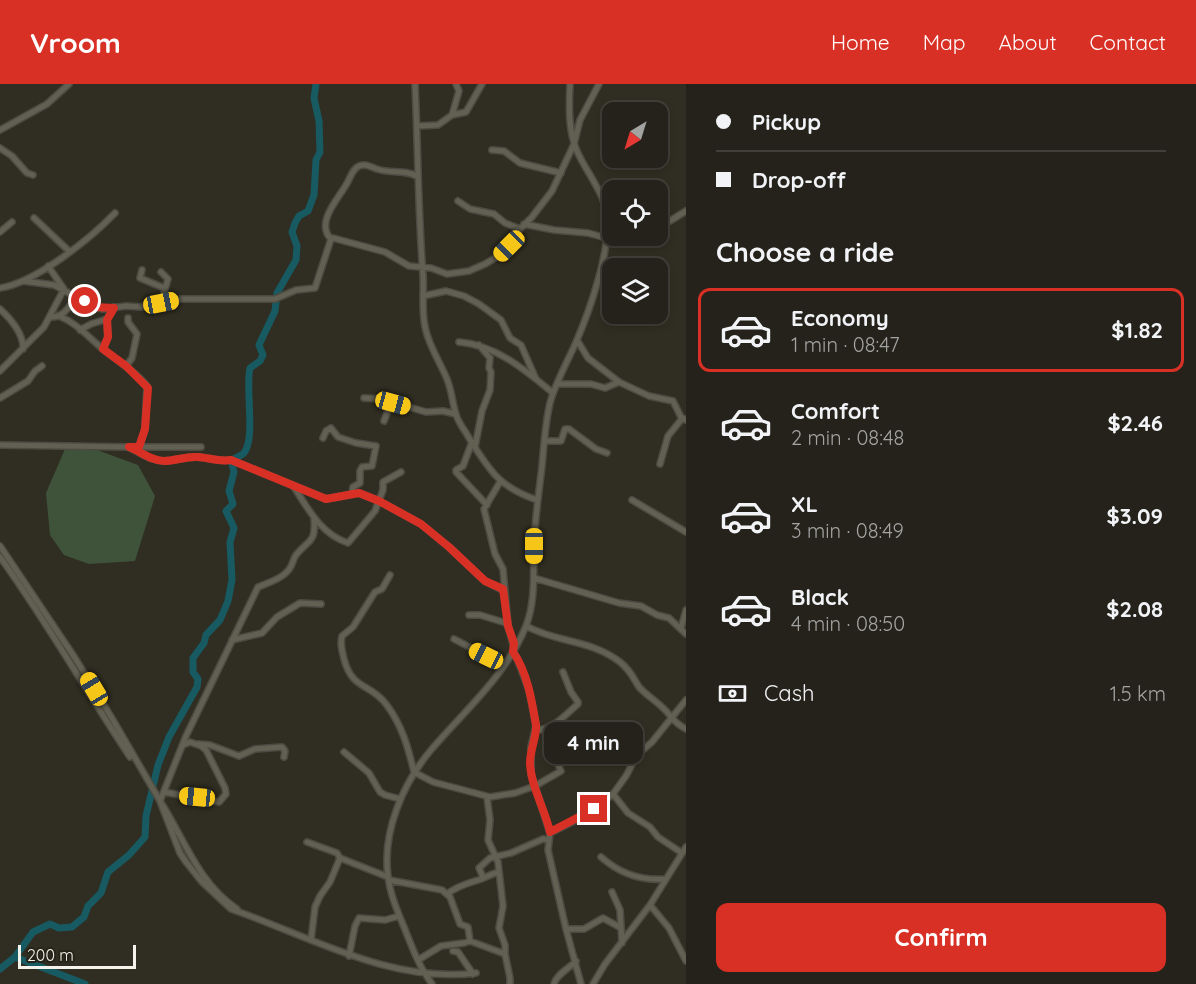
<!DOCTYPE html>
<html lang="en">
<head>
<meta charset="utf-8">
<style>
  :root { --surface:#24221a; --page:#2c2a23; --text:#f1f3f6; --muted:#a3a4a2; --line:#413f39; --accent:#d93025 }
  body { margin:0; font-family:Quicksand,sans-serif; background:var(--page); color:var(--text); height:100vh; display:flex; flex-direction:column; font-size:22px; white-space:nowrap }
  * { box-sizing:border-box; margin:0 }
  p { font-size:20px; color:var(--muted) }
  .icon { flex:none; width:33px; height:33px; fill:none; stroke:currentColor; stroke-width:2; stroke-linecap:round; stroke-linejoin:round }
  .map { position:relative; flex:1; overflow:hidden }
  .sheet { display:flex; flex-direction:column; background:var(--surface); width:510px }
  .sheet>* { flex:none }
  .banner { display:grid; align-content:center; height:132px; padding:0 30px; background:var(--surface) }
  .needle { width:39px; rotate:218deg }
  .controls { position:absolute; left:602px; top:18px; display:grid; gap:12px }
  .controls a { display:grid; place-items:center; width:66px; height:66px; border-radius:12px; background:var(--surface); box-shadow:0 3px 9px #0003,0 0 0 2px var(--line); font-size:30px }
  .scale { position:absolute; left:18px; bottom:15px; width:118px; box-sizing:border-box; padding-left:6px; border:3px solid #f4f3eb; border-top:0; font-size:16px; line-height:21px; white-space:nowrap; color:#f4f3eb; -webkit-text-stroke:4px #262419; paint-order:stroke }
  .end { position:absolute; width:27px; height:27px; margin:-14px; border:8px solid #d93025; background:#fff; box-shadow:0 0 0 3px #fff }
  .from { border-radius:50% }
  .bubble { position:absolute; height:42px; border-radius:12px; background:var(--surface); box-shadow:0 3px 9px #0003,0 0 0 2px var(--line); font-size:20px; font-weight:700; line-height:42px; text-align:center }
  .car { position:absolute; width:18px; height:36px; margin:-18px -9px; border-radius:8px; box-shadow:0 0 4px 2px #0007; background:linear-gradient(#f5c518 24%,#345 0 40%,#f5c518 0 76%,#345 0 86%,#f5c518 0) }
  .banner b { display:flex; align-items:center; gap:21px; height:57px; font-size:22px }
  .banner b+b { border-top:2px solid var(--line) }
  .banner i { width:15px; height:15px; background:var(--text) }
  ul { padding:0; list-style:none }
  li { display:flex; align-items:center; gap:18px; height:84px; margin:0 12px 9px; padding:0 18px; border:3px solid transparent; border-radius:12px }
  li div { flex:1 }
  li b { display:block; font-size:22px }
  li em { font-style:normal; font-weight:700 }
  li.on { border-color:var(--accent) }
  li>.icon { width:54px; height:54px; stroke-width:1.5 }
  h2 { padding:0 30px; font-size:27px; line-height:72px }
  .pay { display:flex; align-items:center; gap:15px; height:66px; padding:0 30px; font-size:22px }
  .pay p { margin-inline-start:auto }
  .action { display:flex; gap:12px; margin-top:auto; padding:12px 30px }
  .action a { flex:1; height:69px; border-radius:12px; background:var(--accent); color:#fff; font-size:24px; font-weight:700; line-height:69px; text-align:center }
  header { display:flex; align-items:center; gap:36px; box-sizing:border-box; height:84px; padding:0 30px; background:var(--accent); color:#fff }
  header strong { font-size:28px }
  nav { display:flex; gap:33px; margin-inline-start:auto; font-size:21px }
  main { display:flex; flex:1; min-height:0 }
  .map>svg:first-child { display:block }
</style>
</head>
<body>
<header>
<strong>Vroom</strong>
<nav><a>Home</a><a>Map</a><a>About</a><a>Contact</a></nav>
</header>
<main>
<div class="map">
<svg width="686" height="900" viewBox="0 0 686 900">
  <rect width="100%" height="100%" fill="#302e22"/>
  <path fill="#3f533b" d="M65 365 97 366 138 381 155 412 135 477 89 480 64 471 50 451 46 409Z"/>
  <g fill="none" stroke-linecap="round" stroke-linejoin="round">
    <path stroke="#185a61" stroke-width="7" d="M15 873 33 848 50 840 59 844 72 843 84 833 88 822 101 809 108 788 129 771 145 753 146 732 158 681 169 653 197 603 198 595 193 588V574L204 559 206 551 220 536 228 517 232 496 230 458 234 444 226 427 233 420 229 407 234 388 231 376C235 374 241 372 244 369 256 354 245 304 250 284L260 277 263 271 259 261 275 227 277 209 296 176 297 162 292 148 295 139 299 132 308 127 314 111 316 76 320 68 319 37 314 14 316 0
      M0 885 15 873 85 900"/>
    <g stroke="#4d4b41" stroke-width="8">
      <path id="minor" d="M415 0C418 64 418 127 423 191 424 205 422 221 424 236 426 257 439 276 447 295 452 307 452 318 456 330 458 339 465 346 469 354 489 386 500 404 537 416
        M452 31 459 7 456 0
        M417 42 438 41 452 31 466 28 482 0
        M0 46 47 20 69 0
        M0 64 12 72 27 89 33 91
        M492 66 504 67 520 79 561 89
        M458 117 470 125 494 130 505 139 520 145
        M34 134 70 168
        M524 140 554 146 588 149 606 154C614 151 621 155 629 152
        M657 142 665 140 686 127
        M0 148 12 138
        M331 155C315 139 338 115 346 101 350 95 352 85 359 82 365 79 371 83 377 85 391 90 406 85 418 93
        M142 186 140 194 164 204
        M23 197 54 201 95 223 103 225 126 222 141 223 181 215H275L296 206 315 204 331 155 333 154 385 168 409 182 431 184 447 190 469 187 485 180 500 171 509 162 520 145 532 133 552 107 574 60 580 36 599 0
        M0 204C35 199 90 155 115 129
        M423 212 446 207 464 212 479 220 501 236 510 254 521 261 536 295
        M161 219 168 195 161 188
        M0 225C10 234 24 250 23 265
        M59 232C77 239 89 254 104 266 119 278 135 287 147 302L145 345 139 363
        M50 233C63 234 69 223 76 214
        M80 246 91 240 107 235
        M577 256 588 274 619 298
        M459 258C496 261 525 286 553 309
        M103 265 108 253 107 235 114 223
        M126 282 132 274 137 250 128 238V234
        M0 287 44 243 64 205 48 182
        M557 300H591L605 304 619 298 649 312 673 317 681 333 686 336
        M0 314 28 297 35 287 42 282
        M364 314 382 315 426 328 443 327 455 330
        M384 337 390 321 393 319
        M323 354 326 347 331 344 338 353 356 359 376 362 372 382 362 383 360 387V399L353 403 352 409
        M545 357H561L565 345H569L596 365 607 369
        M472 358 463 382 456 386V388L487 421
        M0 361 128 363C140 368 151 377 164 377 175 377 186 372 198 373 210 374 219 378 231 376L326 415 359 409 379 417 421 440 449 463 485 497 504 507
        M136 363H201
        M475 363 482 327 490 306 491 288 489 284 490 274 479 261
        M660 380 668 352 681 336V333
        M500 398 484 425 495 470 503 485 508 542 514 564
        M294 403C308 425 321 450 348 459L375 427 383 406V398L401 388
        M632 416 686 448
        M0 462 75 574 113 636 160 717 180 769 186 778 202 798 231 825C309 852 391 900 476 889
        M0 473C47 538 86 607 130 673
        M390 491 382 505 375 508 353 543 342 552C340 560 342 567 344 575 352 606 370 599 386 620 402 641 408 663 414 688L433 698 490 713 515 709 535 702 561 687 557 678
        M534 494 619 519 641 522 657 531 669 534 686 550
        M469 531H480L506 539 508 542
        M526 542C557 559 590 555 620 578 630 586 632 592 639 603 646 611 655 616 663 624 673 633 672 638 686 645
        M681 544 686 526
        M454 555 504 581
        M232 556 262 549 277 533 300 519 321 520
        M513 568 517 574 529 606 536 641 531 663V690L550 749 548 766 566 845 581 900
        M536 646C553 646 566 630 578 620V618L571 608 563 588
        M198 660 210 661 239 672 255 665 282 663 285 667 284 673
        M344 668 369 689 380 708 385 711 400 715
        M164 708 219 718 226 710 225 704 206 666 201 662 190 658 183 661
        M613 710 628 729 650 743 658 753 682 769
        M487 713 490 736 488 756 498 778 503 822 499 844 505 861V870L510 894V900
        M550 749 586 731 613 710 626 692 637 671 652 658 686 616
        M307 758 337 769 340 774
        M601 773C619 789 640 797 665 795
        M483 793 479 784 490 774 511 769 543 755 548 756
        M389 796 442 806 450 813 460 840 468 843 470 857 464 859 441 862 418 876
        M612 808 620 826 622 859
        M447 810C456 803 465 800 475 797 484 795 490 790 499 788
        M650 821 669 844 686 877
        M237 825C198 799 184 754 160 717L186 652 258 503C268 499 284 494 290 484 293 480 293 475 296 471 309 455 316 459 314 435
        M566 845H584L603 834 621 844
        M311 856 315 823 320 812 330 798 340 774 388 793
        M470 857 505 870
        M453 867 458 868 473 890
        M349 872 355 842 359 834 385 836 399 832
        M432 900C419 883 412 863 404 843 397 826 390 810 388 792 382 748 403 699 431 666 464 627 506 592 526 542 536 516 533 488 534 460 535 434 539 408 542 382 544 361 545 340 550 319 556 297 568 277 577 256 591 223 607 175 608 139 608 113 587 90 577 67 568 47 569 22 570 0
        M554 900C556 891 568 885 576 877
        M593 900 605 880 650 821 686 763"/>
    </g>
    <use href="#minor" stroke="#626053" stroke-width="5"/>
  </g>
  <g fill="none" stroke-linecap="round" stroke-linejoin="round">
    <path stroke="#d93025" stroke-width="8" d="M85 217 95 223 114 224 107 236 108 253 103 265 126 282 148 304 145 345 139 363H129C140 367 151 377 164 377 175 377 186 372 198 373 210 374 219 378 231 376L326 415 359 409 379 417 421 440 449 463 485 497 503 505 508 542 514 559 513 568C527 587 532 617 536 641 537 653 530 665 530 679 531 703 545 725 550 748L594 725"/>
  </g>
</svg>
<div class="controls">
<a><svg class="needle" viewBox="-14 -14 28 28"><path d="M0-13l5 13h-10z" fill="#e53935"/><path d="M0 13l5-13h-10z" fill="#a3a4a2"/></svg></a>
<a><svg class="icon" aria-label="locate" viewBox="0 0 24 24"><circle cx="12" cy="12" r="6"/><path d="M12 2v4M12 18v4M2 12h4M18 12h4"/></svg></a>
<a><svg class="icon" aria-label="layers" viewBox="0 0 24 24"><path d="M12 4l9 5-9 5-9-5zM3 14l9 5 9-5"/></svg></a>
</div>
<div class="scale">200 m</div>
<i class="end from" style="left:85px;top:217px"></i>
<i class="end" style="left:594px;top:725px"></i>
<div class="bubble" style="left:544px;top:638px;width:99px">4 min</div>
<i class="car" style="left:509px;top:162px;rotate:225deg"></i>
<i class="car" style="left:161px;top:219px;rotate:79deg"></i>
<i class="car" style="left:393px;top:319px;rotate:105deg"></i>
<i class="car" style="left:534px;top:462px;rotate:180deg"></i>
<i class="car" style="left:486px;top:572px;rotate:296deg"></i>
<i class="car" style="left:94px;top:605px;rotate:329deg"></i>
<i class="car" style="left:197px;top:713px;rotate:276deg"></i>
</div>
<section class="sheet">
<div class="banner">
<b><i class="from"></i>Pickup</b>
<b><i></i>Drop-off</b>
</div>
<h2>Choose a ride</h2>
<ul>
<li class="on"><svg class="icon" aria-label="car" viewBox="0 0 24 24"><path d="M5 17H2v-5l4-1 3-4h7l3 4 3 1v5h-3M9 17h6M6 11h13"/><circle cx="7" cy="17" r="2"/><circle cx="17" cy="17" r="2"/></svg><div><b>Economy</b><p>1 min · 08:47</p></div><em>$1.82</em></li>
<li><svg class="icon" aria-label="car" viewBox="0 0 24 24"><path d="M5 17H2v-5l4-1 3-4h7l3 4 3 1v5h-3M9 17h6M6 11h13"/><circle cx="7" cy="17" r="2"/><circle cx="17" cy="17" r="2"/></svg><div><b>Comfort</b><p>2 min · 08:48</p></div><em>$2.46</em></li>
<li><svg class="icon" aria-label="car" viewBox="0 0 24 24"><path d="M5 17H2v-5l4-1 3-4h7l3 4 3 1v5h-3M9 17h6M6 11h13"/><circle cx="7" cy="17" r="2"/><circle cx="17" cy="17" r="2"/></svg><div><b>XL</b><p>3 min · 08:49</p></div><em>$3.09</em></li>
<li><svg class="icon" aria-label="car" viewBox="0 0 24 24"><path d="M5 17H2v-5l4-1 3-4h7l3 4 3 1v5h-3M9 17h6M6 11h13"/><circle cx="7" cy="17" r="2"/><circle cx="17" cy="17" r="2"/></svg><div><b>Black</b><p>4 min · 08:50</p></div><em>$2.08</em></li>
</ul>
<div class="pay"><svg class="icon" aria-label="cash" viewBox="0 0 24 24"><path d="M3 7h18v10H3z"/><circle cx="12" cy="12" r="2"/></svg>Cash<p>1.5 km</p></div>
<div class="action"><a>Confirm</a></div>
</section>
</main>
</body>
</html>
